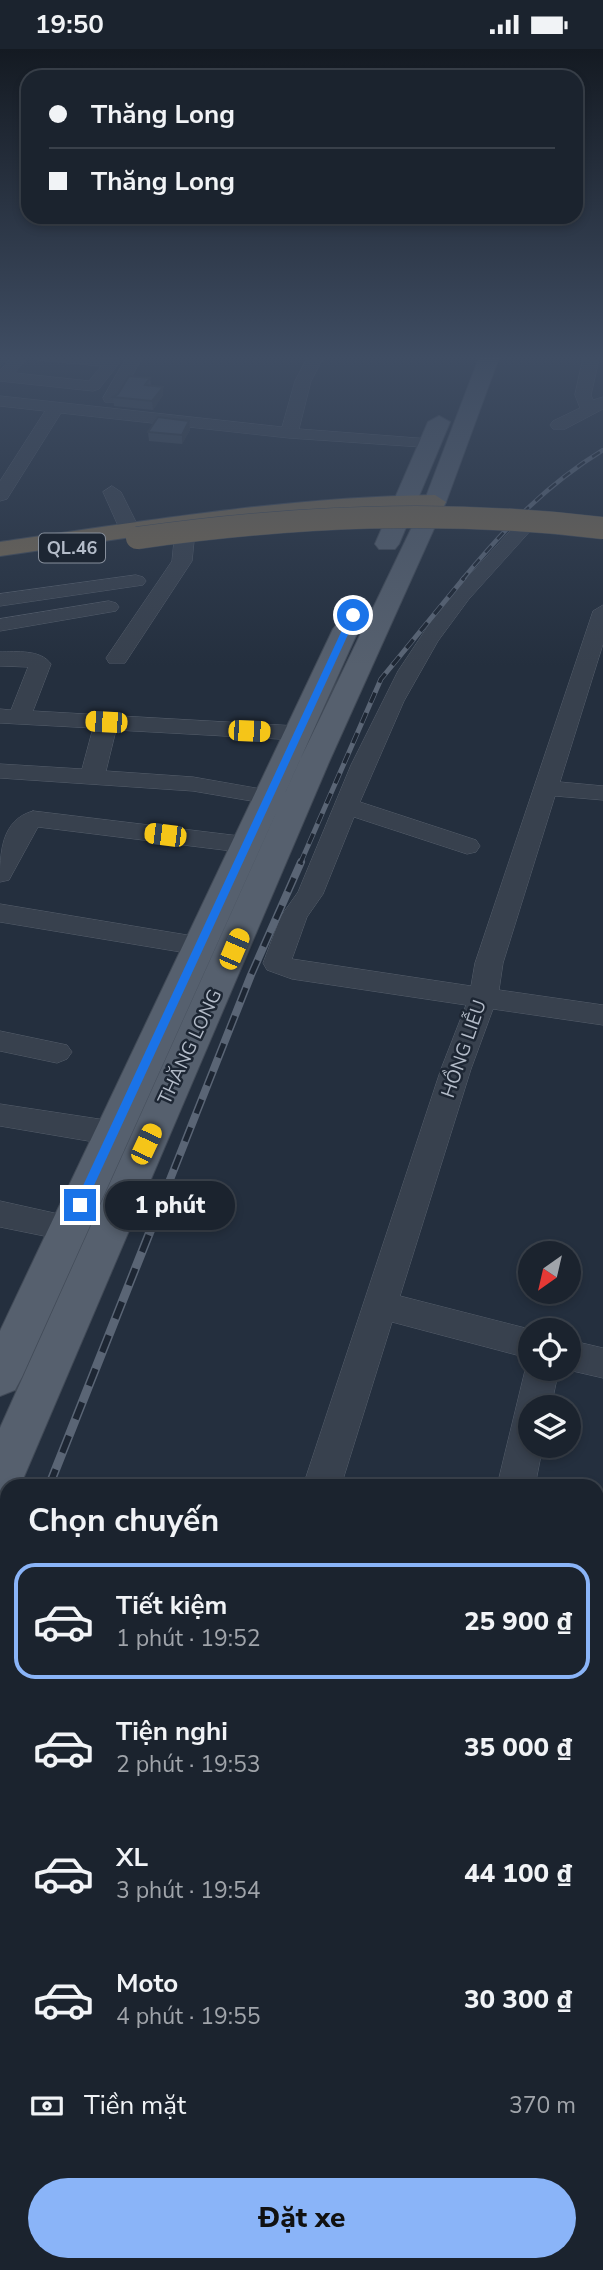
<!DOCTYPE html>
<html lang="vi">
<head>
<meta charset="utf-8">
<style>
  :root { --surface:#1b232e; --page:#242b36; --text:#f1f3f6; --muted:#a0a4aa; --line:#39404a; --accent:#8ab4f8 }
  body { margin:0; font-family:"Nunito Sans",sans-serif; background:var(--page); color:var(--text); height:100vh; display:flex; flex-direction:column; font-size:26px; white-space:nowrap }
  * { box-sizing:border-box; margin:0 }
  p { font-size:23px; color:var(--muted) }
  .icon { flex:none; width:38px; height:38px; fill:none; stroke:currentColor; stroke-width:2; stroke-linecap:round; stroke-linejoin:round }
  .map { position:relative; flex:1; overflow:hidden }
  .details { position:absolute; left:0px; top:1430px; width:604px; height:793px; display:flex; flex-direction:column; background:var(--surface); border-radius:21px 21px 0 0; box-shadow:0 4px 10px #0003,0 0 0 2px var(--line) }
  .details>* { flex:none }
  .banner { position:absolute; left:21px; top:21px; width:562px; height:154px; border-radius:21px; box-shadow:0 4px 10px #0003,0 0 0 2px var(--line); display:grid; align-content:center; height:154px; padding:0 28px; background:var(--surface) }
  .needle { width:46px; rotate:214deg }
  .buttons { position:absolute; left:518px; top:1192px; display:grid; gap:14px }
  .buttons a { display:grid; place-items:center; width:63px; height:63px; border-radius:50%; background:var(--surface); box-shadow:0 4px 10px #0003,0 0 0 2px var(--line); font-size:35px }
  .end { position:absolute; width:32px; height:32px; margin:-16px; border:9px solid #1a73e8; background:#fff; box-shadow:0 0 0 4px #fff }
  .from { border-radius:50% }
  .bubble { position:absolute; height:49px; border-radius:24px; background:var(--surface); box-shadow:0 4px 10px #0003,0 0 0 2px var(--line); font-size:23px; font-weight:800; line-height:49px; text-align:center }
  .car { position:absolute; width:21px; height:42px; margin:-21px -10px; border-radius:9px; box-shadow:0 0 5px 2px #0007; background:linear-gradient(#f5c518 24%,#345 0 40%,#f5c518 0 76%,#345 0 86%,#f5c518 0) }
  .banner b { display:flex; align-items:center; gap:24px; height:66px; font-size:26px }
  .banner b+b { border-top:2px solid var(--line) }
  .banner i { width:18px; height:18px; background:var(--text) }
  ul { padding:0; list-style:none }
  li { display:flex; align-items:center; gap:21px; height:116px; margin:0 14px 10px; padding:0 14px; border:4px solid transparent; border-radius:21px }
  li div { flex:1 }
  li b { display:block; font-size:26px }
  li em { font-style:normal; font-weight:800 }
  li.current { border-color:var(--accent) }
  li>.icon { width:63px; height:63px; stroke-width:1.5 }
  h2 { padding:0 28px; font-size:32px; line-height:84px }
  .pay { display:flex; align-items:center; gap:18px; height:77px; padding:0 28px; font-size:26px }
  .pay p { margin-inline-start:auto }
  .action { display:flex; gap:14px; margin-top:auto; padding:14px 28px }
  .action a { flex:1; height:80px; border-radius:42px; background:var(--accent); color:#111; font-size:28px; font-weight:800; line-height:80px; text-align:center }
  .status { display:flex; justify-content:space-between; align-items:center; height:49px; padding:0 35px; background:var(--surface); direction:ltr }
  .status svg { height:19px; fill:currentColor }
  .map>svg:first-child { display:block }
</style>
</head>
<body>
<div class="status"><b>19:50</b><svg viewBox="0 0 49 12"><path d="M0 12V9h3v3zM5 12V6h3v6zM10 12V3h3v9zM15 12V0h3v12zM26 1h20v11H26zM47 4h2v5h-2z"/></svg></div>
<div class="map">
<svg width="603" height="2221" viewBox="0 0 603 2221">
  <rect width="100%" height="100%" fill="#242f3e"/>
  <g fill="none" stroke-linecap="round" stroke-linejoin="round">
    <g stroke="#565f6c" stroke-width="1">
      <path id="minor" d="M14 306 118 310 120 313 99 340 93 342 0 332V322ZM30 307 38 311 101 317 89 332 15 324Z
        M128 306H144L117 353H105L103 349Z
        M309 306H325L311 332 299 380 430 390 439 395 436 399 289 389 61 364 7 450 0 452V432L45 362 0 357V347L282 378 295 332Z
        M584 306H600L591 346 593 351 603 348V360L565 380H553L550 376 553 372 580 359 575 346Z
        M112 437 121 443 140 481 137 485 130 487 120 481 103 443Z
        M528 468 565 475 568 479 558 485 532 480 469 550 438 592 404 652 360 753 476 791 480 797 476 803 467 805 354 768 323 845 307 868 292 910 471 937 475 914 593 562 603 556V595L560 733 603 737V751L555 747 503 914 499 941 603 956V976L493 960 471 1020 400 1247 533 1281H530V1320H559L551 1358H530V1396H543L535 1437H497L528 1309 392 1273 341 1437H303L441 1020 466 956 292 930 267 921 263 914 281 867 298 843 351 716 398 622 442 556 521 470Z
        M184 486 194 492 192 512 125 614H109L106 609 172 512 174 492Z
        M136 526 143 528 146 532 143 536 0 557V545Z
        M109 552 116 554 119 558 116 562 0 582V570Z
        M0 603C17 603 40 600 51 615L33 662 297 677 305 679 309 684 305 689 297 691 116 681 106 722 193 728 278 743 281 748 278 753 269 755 193 742 0 729V715L82 720 93 679 0 674V660L11 661 28 618 0 617Z
        M33 762 248 788 257 790 261 796 257 802 248 804 38 778 9 831 0 833C0 806 0 771 33 762Z
        M0 855 199 888 209 891 213 897 209 903 199 906 0 873Z
        M0 982 67 996 72 1003 67 1010 57 1014 0 1002Z
        M0 1055 112 1072 123 1076 127 1084 123 1092 112 1096 0 1077Z
        M0 1152 81 1170 85 1179 81 1188 69 1192 0 1178Z
        M569 1291 603 1299V1329L564 1320H569Z
        M597 1841 603 1843V1889L597 1887Z
        M603 1993V2093L597 2095V1996Z
        M598 2197 603 2221H551L553 2216H597Z
        M46 2216H98V2221H44Z
        M340 2216H392L391 2221H337Z"/>
    </g>
    <g stroke="#414a57" stroke-width="2">
      <path id="major" d="M480 306H500L446 453 329 713 23 1430 20 1437H7V1448L0 1451V1379L299 713 424 453Z
        M439 367 450 373 399 495 395 500H379L375 495 428 373Z
        M346 572 355 575 359 580 22 1328 15 1341 0 1347V1282L333 580 337 575Z"/>
    </g>
    <g stroke="#434c59" stroke-width="2">
      <path id="highway" d="M435 446 446 453 443 458 362 461 208 477 0 507V493C144 472 289 448 435 446Z"/>
    </g>
    <use href="#minor" fill="#38414e" fill-rule="evenodd"/>
    <use href="#major" fill="#56606e" fill-rule="evenodd"/>
    <use href="#highway" fill="#746855" fill-rule="evenodd"/>
    <g stroke="#5a6575" stroke-width="4.5">
      <path id="rail-far3" d="M462 531C505 479 546 436 603 401"/>
    </g>
    <g stroke="#5a6575" stroke-width="5">
      <path id="rail-far2" d="M300 815 381 630 464 529"/>
    </g>
    <g stroke="#5a6575" stroke-width="8">
      <path id="rail-far1" d="M152 1176 251 926 301 813"/>
    </g>
    <g stroke="#5a6575" stroke-width="9">
      <path id="rail" d="M49 1437 153 1175
        M0 1562 7 1544"/>
    </g>
    <use href="#rail-far3" stroke="#1d2633" stroke-width="2.5" stroke-dasharray="9" stroke-linecap="butt"/>
    <use href="#rail-far2" stroke="#1d2633" stroke-width="3.5" stroke-dasharray="11" stroke-linecap="butt"/>
    <use href="#rail-far1" stroke="#1d2633" stroke-width="5" stroke-dasharray="15" stroke-linecap="butt"/>
    <use href="#rail" stroke="#1d2633" stroke-width="6" stroke-dasharray="18" stroke-linecap="butt"/>
    <g stroke="#434c59" stroke-width="23" stroke-linecap="butt">
      <path id="highway-bridge" d="M137 489C293 467 446 460 603 479"/>
    </g>
    <use href="#highway-bridge" stroke="#746855" stroke-width="22"/>
  </g>
  <path fill="#3b4654" d="M150 329 151 336 163 338V346L153 361 114 357 113 348Z
    M189 372 190 381 182 395 149 392 148 383Z"/>
  <path fill="#303945" d="M10 306 0 318V307Z
    M163 338V346L153 361 152 352Z
    M189 372 190 381 182 395V386Z"/>
  <path fill="#455162" stroke="#303945" stroke-width="2" d="M129 327 150 329 145 336 163 338 152 352 113 348 118 345Z
    M158 368 189 372 182 386 148 383Z"/>
  <linearGradient id="sky" x2="0" y2="1"><stop stop-color="#141a22"/><stop offset="0.5" stop-color="#3f4d63"/><stop offset="1" stop-color="#3f4d63" stop-opacity="0"/></linearGradient>
  <rect width="603" height="617" fill="url(#sky)"/>
  <path fill="#1a73e8" d="M353 564 357 566 85 1156 80 1160 75 1159 74 1156 349 566Z"/>
  <g text-anchor="middle" dominant-baseline="central" stroke-width="5" stroke-linejoin="round" paint-order="stroke">
    <rect fill="#1d2633" stroke="#878f9c" stroke-width="2" x="39" y="484.5" width="66" height="29" rx="5"/>
    <g font-size="18" font-weight="bold" fill="#b4bcc9">
      <text x="72" y="499">QL.46</text>
    </g>
    <g font-size="19" fill="#b4bcc9" stroke="#1d2633">
      <text transform="translate(190 998) rotate(-65)">THĂNG LONG</text>
      <text transform="translate(464 1000) rotate(-71)">HỒNG LIỄU</text>
    </g>
  </g>
</svg>
<div class="buttons">
<a><svg class="needle" viewBox="-14 -14 28 28"><path d="M0-13l5 13h-10z" fill="#e53935"/><path d="M0 13l5-13h-10z" fill="#a0a4aa"/></svg></a>
<a><svg class="icon" aria-label="locate" viewBox="0 0 24 24"><circle cx="12" cy="12" r="6"/><path d="M12 2v4M12 18v4M2 12h4M18 12h4"/></svg></a>
<a><svg class="icon" aria-label="layers" viewBox="0 0 24 24"><path d="M12 4l9 5-9 5-9-5zM3 14l9 5 9-5"/></svg></a>
</div>
<i class="end from" style="left:353px;top:566px"></i>
<i class="end" style="left:80px;top:1156px"></i>
<div class="bubble" style="left:105px;top:1132px;width:130px">1 phút</div>
<i class="car" style="left:106px;top:673px;rotate:273deg"></i>
<i class="car" style="left:249px;top:682px;rotate:92deg"></i>
<i class="car" style="left:165px;top:786px;rotate:277deg"></i>
<i class="car" style="left:234px;top:900px;rotate:23deg"></i>
<i class="car" style="left:146px;top:1095px;rotate:25deg"></i>
<div class="banner">
<b><i class="from"></i>Thăng Long</b>
<b><i></i>Thăng Long</b>
</div>
<section class="details">
<h2>Chọn chuyến</h2>
<ul>
<li class="current"><svg class="icon" aria-label="car" viewBox="0 0 24 24"><path d="M5 17H2v-5l4-1 3-4h7l3 4 3 1v5h-3M9 17h6M6 11h13"/><circle cx="7" cy="17" r="2"/><circle cx="17" cy="17" r="2"/></svg><div><b>Tiết kiệm</b><p>1 phút · 19:52</p></div><em>25 900 ₫</em></li>
<li><svg class="icon" aria-label="car" viewBox="0 0 24 24"><path d="M5 17H2v-5l4-1 3-4h7l3 4 3 1v5h-3M9 17h6M6 11h13"/><circle cx="7" cy="17" r="2"/><circle cx="17" cy="17" r="2"/></svg><div><b>Tiện nghi</b><p>2 phút · 19:53</p></div><em>35 000 ₫</em></li>
<li><svg class="icon" aria-label="car" viewBox="0 0 24 24"><path d="M5 17H2v-5l4-1 3-4h7l3 4 3 1v5h-3M9 17h6M6 11h13"/><circle cx="7" cy="17" r="2"/><circle cx="17" cy="17" r="2"/></svg><div><b>XL</b><p>3 phút · 19:54</p></div><em>44 100 ₫</em></li>
<li><svg class="icon" aria-label="car" viewBox="0 0 24 24"><path d="M5 17H2v-5l4-1 3-4h7l3 4 3 1v5h-3M9 17h6M6 11h13"/><circle cx="7" cy="17" r="2"/><circle cx="17" cy="17" r="2"/></svg><div><b>Moto</b><p>4 phút · 19:55</p></div><em>30 300 ₫</em></li>
</ul>
<div class="pay"><svg class="icon" aria-label="cash" viewBox="0 0 24 24"><path d="M3 7h18v10H3z"/><circle cx="12" cy="12" r="2"/></svg>Tiền mặt<p>370 m</p></div>
<div class="action"><a>Đặt xe</a></div>
</section>
</div>
</body>
</html>
